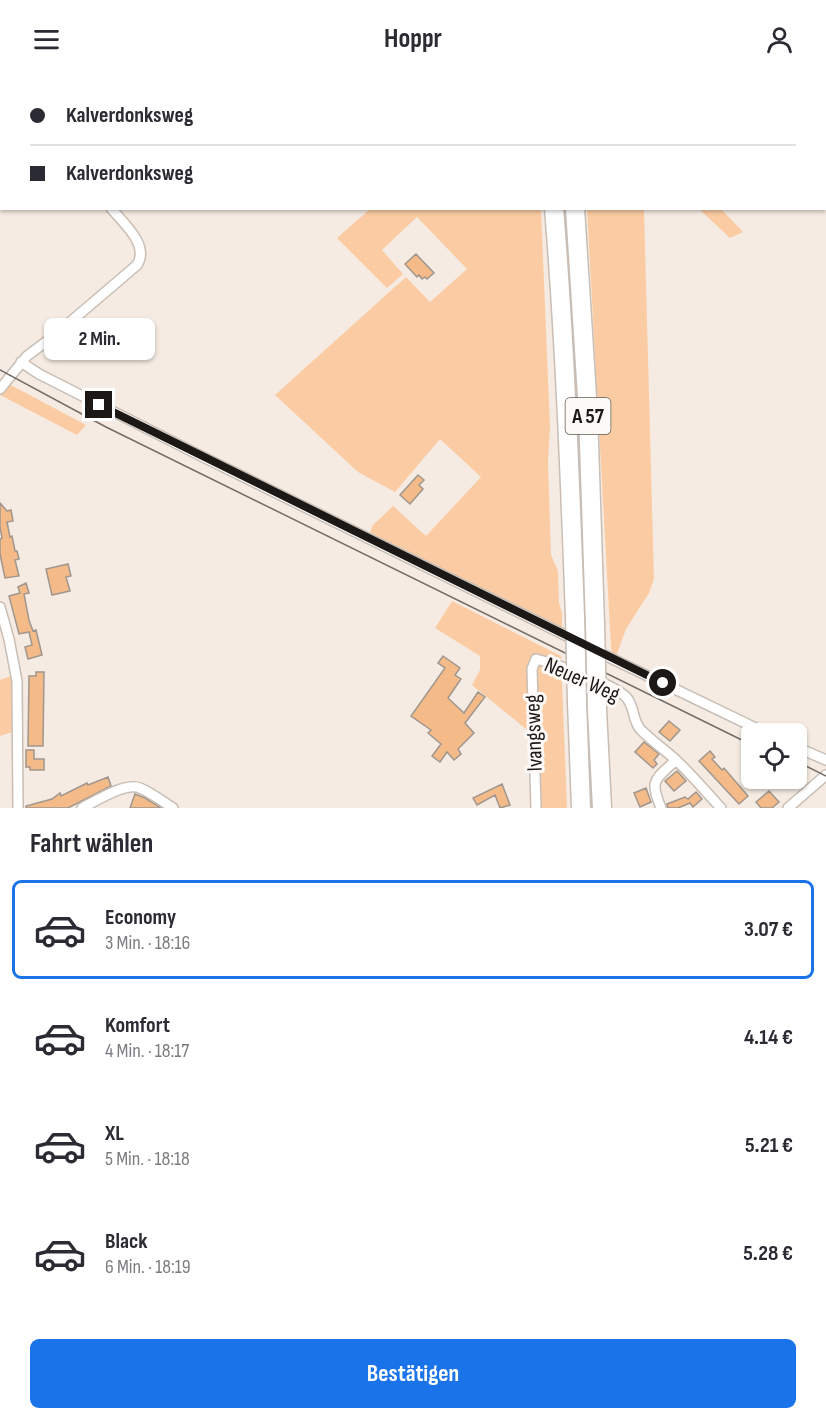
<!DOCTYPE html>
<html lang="de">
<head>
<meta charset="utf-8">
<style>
  :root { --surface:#fff; --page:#f2f2f3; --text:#2b2b33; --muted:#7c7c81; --line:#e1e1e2; --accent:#1a73e8 }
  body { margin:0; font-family:"Sofia Sans Condensed",sans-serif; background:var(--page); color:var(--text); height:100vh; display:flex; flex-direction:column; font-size:22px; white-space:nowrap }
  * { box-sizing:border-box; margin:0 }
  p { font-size:20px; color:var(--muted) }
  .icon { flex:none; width:33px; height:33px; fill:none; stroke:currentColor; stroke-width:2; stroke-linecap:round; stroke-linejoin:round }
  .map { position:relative; height:730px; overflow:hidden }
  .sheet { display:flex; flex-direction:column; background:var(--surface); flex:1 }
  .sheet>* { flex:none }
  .hud { position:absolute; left:0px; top:0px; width:826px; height:132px; box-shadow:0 2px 4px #0004; display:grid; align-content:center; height:132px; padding:0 30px; background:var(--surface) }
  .buttons { position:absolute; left:741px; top:645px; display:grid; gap:12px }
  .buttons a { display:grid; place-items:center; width:66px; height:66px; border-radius:9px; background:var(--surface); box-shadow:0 2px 4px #0004; font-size:30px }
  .end { position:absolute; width:27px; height:27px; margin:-14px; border:8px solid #1b1815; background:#fff; box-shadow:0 0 0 3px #fff }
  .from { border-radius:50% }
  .bubble { position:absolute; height:42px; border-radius:9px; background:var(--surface); box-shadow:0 2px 4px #0004; font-size:20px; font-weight:700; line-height:42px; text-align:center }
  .hud b { display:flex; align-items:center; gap:21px; height:57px; font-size:22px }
  .hud b+b { border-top:2px solid var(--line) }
  .hud i { width:15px; height:15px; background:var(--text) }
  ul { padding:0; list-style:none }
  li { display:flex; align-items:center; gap:18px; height:99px; margin:0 12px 9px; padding:0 18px; border:3px solid transparent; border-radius:9px }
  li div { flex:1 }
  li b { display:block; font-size:22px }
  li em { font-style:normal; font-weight:700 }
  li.active { border-color:var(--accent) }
  li>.icon { width:54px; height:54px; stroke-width:1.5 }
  h2 { padding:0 30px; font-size:27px; line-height:72px }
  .action { display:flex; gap:12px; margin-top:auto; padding:12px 30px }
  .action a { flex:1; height:69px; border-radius:9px; background:var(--accent); color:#fff; font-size:24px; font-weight:700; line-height:69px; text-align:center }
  header { display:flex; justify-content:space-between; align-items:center; height:78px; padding:0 30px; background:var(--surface); font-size:27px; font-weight:700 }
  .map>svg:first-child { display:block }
</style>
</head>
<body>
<header><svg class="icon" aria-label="menu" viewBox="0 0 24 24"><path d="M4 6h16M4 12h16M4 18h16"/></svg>Hoppr<svg class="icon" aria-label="person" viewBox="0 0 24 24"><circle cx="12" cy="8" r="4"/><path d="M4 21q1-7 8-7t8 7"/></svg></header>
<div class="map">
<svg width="826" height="730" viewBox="0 0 826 730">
  <rect width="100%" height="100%" fill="#f5ebe2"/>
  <path fill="#fbcca3" d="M370 131H541L550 348 548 384 551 477 558 493 559 525 562 535V551L370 456 372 448 393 428 426 458 481 399 440 361 395 414 358 394 275 317 406 199 430 224 467 191 417 139 382 172 403 196 387 210 337 160Z
    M587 131H644L654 501 649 515 626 551 617 576H612L611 569Z
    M699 131H721L743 154 730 160Z
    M9 306 86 347 77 357 0 317Z
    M452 523 561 578 567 730H538L537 660 472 607 480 592V578L435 550Z
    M11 598 12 654 0 658V602Z"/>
  <path fill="#f4bb88" stroke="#a0968e" stroke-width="1.5" d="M416 176 434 195 427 201 425 199 422 201 419 197 417 199 405 186Z
    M418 397 424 402 419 407 423 411 410 426 400 417Z
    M0 425 7 433 11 432 13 443 7 444 10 459 12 458 15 473H17L19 481 15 482 19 498 5 500 0 476V461L2 460 0 449Z
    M68 486 71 498 66 499 70 513 52 517 46 491Z
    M26 505 29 515 24 516 29 542 33 553 36 552 42 577 28 581 25 569 32 567 29 554 19 556 9 518 20 515 18 509Z
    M443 578 460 590 455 597 461 601 448 620 464 635 478 614 485 619 465 645 474 655 458 671 461 676 454 682 447 674 440 684 432 678 441 666 428 655 431 652 411 638 445 590 438 585Z
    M36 594H44L43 668H28L29 598H36Z
    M669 643 680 652 670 663 659 654Z
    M644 664 659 676 654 682 657 686 653 690 635 674Z
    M26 672H34V681H44V692H30V689H26Z
    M710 673 715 679 712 681 722 692 724 690 748 718 739 726 699 683Z
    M677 693 686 703 674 713 665 703Z
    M108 699 111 708 68 730H26V728L52 721 60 715 61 718 87 705 88 707Z
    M502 706 510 727 500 730 495 717 477 727 473 720Z
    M646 710 651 724 640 729 634 715Z
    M769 713 779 724 772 730H761L756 724Z
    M696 714 702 721 693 729 690 725 678 730H668L667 726 685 719 688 721Z
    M135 716 145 720 161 730H130Z"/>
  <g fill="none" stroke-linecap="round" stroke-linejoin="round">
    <g stroke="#c8beb5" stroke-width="12">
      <path id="minor" d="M4 0 5 2
        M21 284 39 296 201 378 577 563
        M0 311 27 278 55 257 137 187C150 167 123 145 111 130
        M0 529 9 561 17 603 18 730
        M594 572 768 656
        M796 669 826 682
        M82 730C96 723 125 704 140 710 152 715 163 724 173 730
        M536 730 532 591 536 581C556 586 612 605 626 619 635 628 632 643 641 652 652 663 665 672 676 682 692 697 706 714 721 730
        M661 730C649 701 655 702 676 682
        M788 730 826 697"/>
    </g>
    <g stroke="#c8beb5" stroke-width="21">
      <path id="motorway" d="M540 0V2
        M560 0V2
        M554 130C565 266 570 402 575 538
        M575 130 588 334 595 546
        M577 624 581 730
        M597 631 602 730"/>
    </g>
    <use href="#minor" stroke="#fff" stroke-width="9"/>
    <use href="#motorway" stroke="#fff" stroke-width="18"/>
    <path stroke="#736d68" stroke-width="1.5" d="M0 292 106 349 752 667
      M796 683 826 698"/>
    <g stroke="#c8beb5" stroke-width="21" stroke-linecap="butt">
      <path id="motorway-bridge" d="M575 538 577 624
        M595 546 597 631"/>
    </g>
    <use href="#motorway-bridge" stroke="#fff" stroke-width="18"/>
  </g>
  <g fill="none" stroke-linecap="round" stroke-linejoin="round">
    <path stroke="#1b1815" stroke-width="8" d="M99 327 663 605"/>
  </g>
  <g text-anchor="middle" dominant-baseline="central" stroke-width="6" stroke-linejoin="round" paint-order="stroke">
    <rect fill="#fdf9f6" stroke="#5f5c58" stroke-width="1.5" x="565.5" y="320" width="45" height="36" rx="4.5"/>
    <g font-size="21" font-weight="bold" fill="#1b1815">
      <text x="588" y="338">A 57</text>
    </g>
    <g font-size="22" fill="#1b1815" stroke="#fdf9f6">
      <text transform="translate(582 602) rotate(24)">Neuer Weg</text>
      <text transform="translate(534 655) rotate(-92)">Ivangsweg</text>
    </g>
  </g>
</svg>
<div class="buttons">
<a><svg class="icon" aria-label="locate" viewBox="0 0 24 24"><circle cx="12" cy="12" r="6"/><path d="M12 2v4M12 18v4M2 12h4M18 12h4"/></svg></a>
</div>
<i class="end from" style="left:663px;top:605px"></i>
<i class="end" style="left:99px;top:327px"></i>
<div class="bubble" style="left:44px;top:240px;width:111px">2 Min.</div>
<div class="hud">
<b><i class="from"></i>Kalverdonksweg</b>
<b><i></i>Kalverdonksweg</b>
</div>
</div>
<section class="sheet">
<h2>Fahrt wählen</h2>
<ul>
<li class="active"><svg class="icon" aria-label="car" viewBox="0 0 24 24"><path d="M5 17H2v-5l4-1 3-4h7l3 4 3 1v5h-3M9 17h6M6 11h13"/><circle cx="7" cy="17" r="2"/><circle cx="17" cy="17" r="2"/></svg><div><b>Economy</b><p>3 Min. · 18:16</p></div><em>3.07 €</em></li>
<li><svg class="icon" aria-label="car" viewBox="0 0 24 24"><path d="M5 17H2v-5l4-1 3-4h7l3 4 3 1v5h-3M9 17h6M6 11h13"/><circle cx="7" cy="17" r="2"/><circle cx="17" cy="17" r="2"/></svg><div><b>Komfort</b><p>4 Min. · 18:17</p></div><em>4.14 €</em></li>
<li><svg class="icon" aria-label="car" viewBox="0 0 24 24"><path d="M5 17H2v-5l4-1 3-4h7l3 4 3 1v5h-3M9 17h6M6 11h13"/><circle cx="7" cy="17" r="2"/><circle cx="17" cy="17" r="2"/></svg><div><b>XL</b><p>5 Min. · 18:18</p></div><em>5.21 €</em></li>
<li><svg class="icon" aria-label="car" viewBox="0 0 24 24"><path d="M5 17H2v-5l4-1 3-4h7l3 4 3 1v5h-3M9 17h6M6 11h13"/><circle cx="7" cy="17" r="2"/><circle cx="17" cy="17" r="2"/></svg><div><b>Black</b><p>6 Min. · 18:19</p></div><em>5.28 €</em></li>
</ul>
<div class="action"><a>Bestätigen</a></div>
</section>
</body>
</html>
